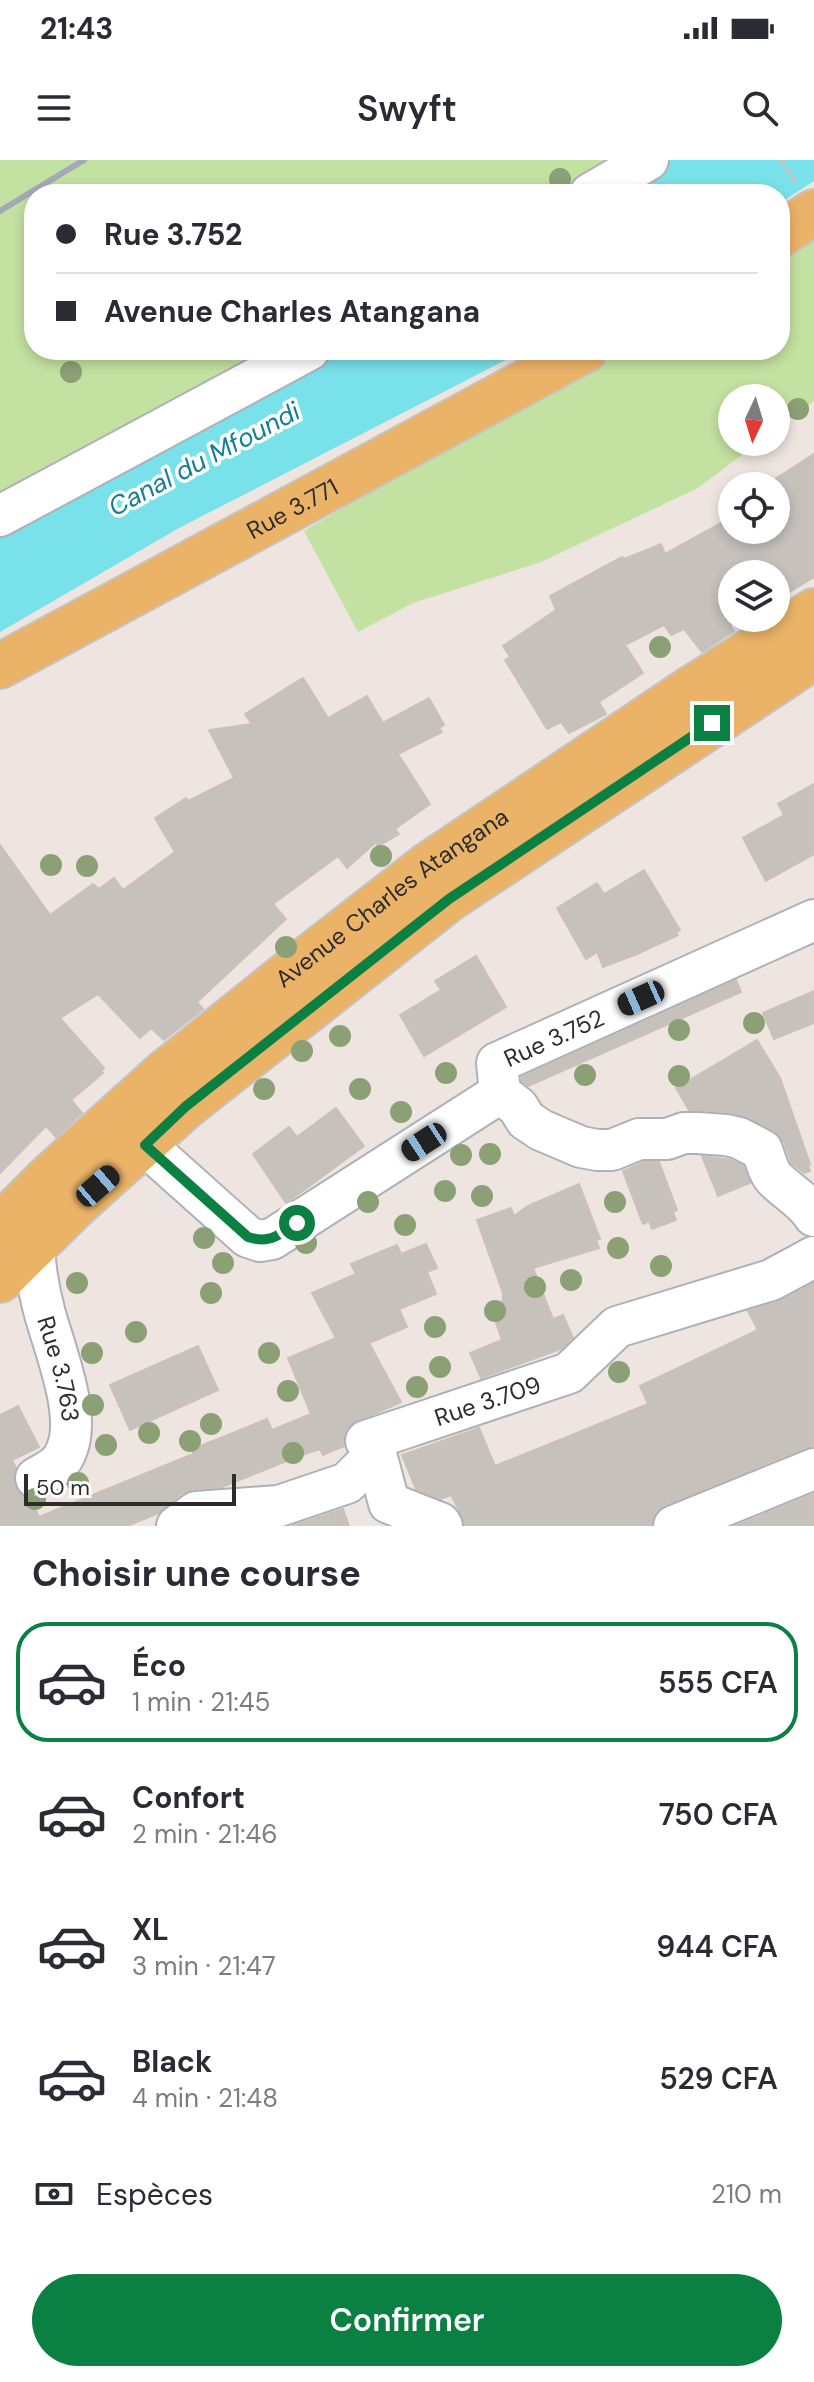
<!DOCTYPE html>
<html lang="fr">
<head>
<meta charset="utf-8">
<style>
  :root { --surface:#fff; --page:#f7f7f7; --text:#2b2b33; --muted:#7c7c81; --line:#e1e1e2; --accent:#0b8043 }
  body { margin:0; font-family:"DM Sans",sans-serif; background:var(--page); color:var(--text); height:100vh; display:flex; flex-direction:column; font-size:30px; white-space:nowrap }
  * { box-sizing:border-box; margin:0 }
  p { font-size:26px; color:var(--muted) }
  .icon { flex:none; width:44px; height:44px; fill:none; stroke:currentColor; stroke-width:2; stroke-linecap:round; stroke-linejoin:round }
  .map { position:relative; height:1366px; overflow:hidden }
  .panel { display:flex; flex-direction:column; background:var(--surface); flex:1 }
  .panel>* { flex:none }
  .top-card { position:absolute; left:24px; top:24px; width:766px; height:176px; border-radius:32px; box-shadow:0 4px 12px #0003; display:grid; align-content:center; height:176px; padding:0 32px; background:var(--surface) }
  .needle { width:52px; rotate:184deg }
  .buttons { position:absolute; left:718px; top:224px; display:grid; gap:16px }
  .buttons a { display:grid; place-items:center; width:72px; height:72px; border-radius:50%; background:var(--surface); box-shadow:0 4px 12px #0003; font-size:40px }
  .scale { position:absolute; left:24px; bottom:20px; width:212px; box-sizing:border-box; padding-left:8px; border:4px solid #2d2d2d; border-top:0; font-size:22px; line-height:28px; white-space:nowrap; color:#2d2d2d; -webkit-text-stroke:6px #fff; paint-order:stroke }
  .end { position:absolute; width:36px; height:36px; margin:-18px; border:10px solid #0b8043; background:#fff; box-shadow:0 0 0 4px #fff }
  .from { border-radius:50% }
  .car { position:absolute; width:24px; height:48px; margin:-24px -12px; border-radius:10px; box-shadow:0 0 6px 2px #0007; background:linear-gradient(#222 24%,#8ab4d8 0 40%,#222 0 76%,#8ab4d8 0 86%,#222 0) }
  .top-card b { display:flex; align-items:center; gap:28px; height:76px; font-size:30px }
  .top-card b+b { border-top:2px solid var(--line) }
  .top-card i { width:20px; height:20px; background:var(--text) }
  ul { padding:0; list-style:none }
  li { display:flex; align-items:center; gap:24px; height:120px; margin:0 16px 12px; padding:0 16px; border:4px solid transparent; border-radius:32px }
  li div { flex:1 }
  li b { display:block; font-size:30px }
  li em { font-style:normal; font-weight:600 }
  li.selected { border-color:var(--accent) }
  li>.icon { width:72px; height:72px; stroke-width:1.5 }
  h2 { padding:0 32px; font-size:36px; line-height:96px }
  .pay { display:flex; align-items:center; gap:20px; height:88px; padding:0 32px; font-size:30px }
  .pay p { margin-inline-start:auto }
  .primary-button { display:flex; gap:16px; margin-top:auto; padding:16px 32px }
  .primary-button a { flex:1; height:92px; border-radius:48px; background:var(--accent); color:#fff; font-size:32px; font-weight:600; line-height:92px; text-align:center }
  .status { display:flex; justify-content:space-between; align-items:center; height:56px; padding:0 40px; background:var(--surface); direction:ltr }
  .status svg { height:22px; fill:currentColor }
  header { display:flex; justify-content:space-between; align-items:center; height:104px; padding:0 32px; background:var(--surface); font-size:36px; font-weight:600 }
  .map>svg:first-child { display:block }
</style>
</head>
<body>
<div class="status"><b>21:43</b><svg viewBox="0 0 49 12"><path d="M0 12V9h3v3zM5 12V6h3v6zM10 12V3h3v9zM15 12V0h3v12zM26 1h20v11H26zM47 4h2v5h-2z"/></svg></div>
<header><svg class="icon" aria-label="menu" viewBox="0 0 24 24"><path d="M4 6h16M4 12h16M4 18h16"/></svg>Swyft<svg class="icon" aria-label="search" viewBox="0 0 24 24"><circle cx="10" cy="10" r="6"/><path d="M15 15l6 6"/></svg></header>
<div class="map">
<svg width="814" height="1366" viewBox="0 0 814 1366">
  <rect width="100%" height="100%" fill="#eee5e0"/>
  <path fill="#c3e1a0" d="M0 0H671L614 34H34V190H339L0 376Z
    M814 63V241L776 269V238H732V282H759L698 328 541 402 413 443 358 472 304 371 611 190H780V87Z"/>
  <path fill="#79e1ea" d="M671 0H814V21L780 43V34H614Z
    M339 190H525L179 368 0 472V376Z"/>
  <path fill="#c6c1bb" stroke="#c9c1ba" stroke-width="2" d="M814 294V417L776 440V414H732L731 467 734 471 702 492 684 469 671 475 664 465 625 485 643 513 599 542 606 554 569 573 561 562 547 569 505 500 510 497 503 486 556 450 550 436 622 397 624 399 661 384 665 394 732 357V370H776V326H771L769 323Z
    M303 518 328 558 367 536 383 563 429 538 444 565 439 568 442 572 398 594 430 644 395 669 399 674 378 686 376 682 347 708 338 696 273 744 286 759 197 842 203 849 164 880 151 868 140 878 98 834 60 858 104 908 101 911 103 913 71 940 82 953 56 977 46 966 0 1013V685L50 755 93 724 99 729 114 718 123 730 175 692 155 658 186 638 188 641 234 618 209 570 252 564 245 554Z
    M814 624V694L766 721 743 678 784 655 778 644Z
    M644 710 680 770 676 772 678 775 637 794 603 807 597 792 586 799 557 748 597 723 604 734Z
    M476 796 506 847 424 896 400 855 441 830 435 821Z
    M736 820 741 832 528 926 522 921V917Z
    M814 831V863L774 879 763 853Z
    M757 880 780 918 810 1004 808 1005 810 1011 804 1013 791 1003 784 982 773 970 744 956 728 952 689 950 676 928Z
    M336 948 364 986 286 1043 253 994 289 967 297 977Z
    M702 996 731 1000 743 1006 750 1023 718 1036Z
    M644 1002H659L677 1050 673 1052 676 1060 652 1069 649 1061 643 1064 623 1011Z
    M579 1024 600 1079 596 1080 599 1088 533 1108 553 1159 563 1155 573 1178 561 1189 481 1218 470 1193 502 1180 494 1157 502 1154 503 1133 477 1060 511 1048 514 1056 528 1046Z
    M426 1084 437 1108 427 1112 436 1134 399 1149 407 1167 369 1183 401 1242 350 1265 344 1275V1286L323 1295 320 1289 299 1296 222 1327 194 1329 182 1333 159 1353 127 1366H0V1255L18 1246 39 1287 12 1300 16 1308 13 1318 16 1329 24 1337 31 1340 39 1357 193 1294V1289L267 1259 272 1270 311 1254 288 1198 336 1178 312 1133 356 1114 351 1104 397 1085 401 1094Z
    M814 1123V1286L805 1288 665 1345 655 1353 652 1366H465L461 1354 451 1335 441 1339 416 1329 402 1295 479 1268 495 1306 648 1244 640 1226 758 1170 748 1151 782 1140Z
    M198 1186 218 1230 130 1270 110 1225Z
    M814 1334V1366H735Z
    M343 1349 349 1366H292Z"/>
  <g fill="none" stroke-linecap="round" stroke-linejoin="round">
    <g stroke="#adb1b8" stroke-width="44">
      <g id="minor">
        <path d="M590 34 648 0"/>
        <path d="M0 356 309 190"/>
        <path d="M500 933 518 947 526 960 541 970 581 987 597 990H612L639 979H667L684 973H697L726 975 739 978 762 990C766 1000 768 1013 776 1020 788 1032 804 1040 814 1056"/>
        <path id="s1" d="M145 985 248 1077 260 1081 272 1079 500 933 497 903 814 760"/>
        <path id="s2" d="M34 1086C35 1110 39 1132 45 1154 55 1190 81 1254 67 1289 62 1305 50 1310 36 1318"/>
        <path d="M376 1294 389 1343 440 1363 442 1366"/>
        <path id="s3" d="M177 1366 196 1352 279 1346 347 1323 376 1294 366 1281 569 1213 617 1167 771 1120 814 1097"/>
        <path d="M674 1366 814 1309"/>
      </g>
    </g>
    <g stroke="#c4c4c4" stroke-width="48">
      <g id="major">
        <path d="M780 75 814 52"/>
        <path id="s4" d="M0 506 585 190"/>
        <path id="s5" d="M0 1066 51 1015 163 914 280 820 428 705 692 528 814 451"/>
        <path d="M0 1120 74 1047 185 947 449 739 814 497"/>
      </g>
    </g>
    <path stroke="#c4c4c4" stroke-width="5" stroke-dasharray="6 4" stroke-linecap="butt" d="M781 0 796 23"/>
    <use href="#minor" stroke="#fff" stroke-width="40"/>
    <use href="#major" stroke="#ebb368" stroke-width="44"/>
    <path stroke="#a3a9b6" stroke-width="6" d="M0 51 84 0"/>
  </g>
  <g fill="#8ca076">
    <circle cx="560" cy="19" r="11"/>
    <circle cx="71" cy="212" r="11"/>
    <circle cx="798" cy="249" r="11"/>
    <circle cx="660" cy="487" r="11"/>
    <circle cx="381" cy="696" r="11"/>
    <circle cx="51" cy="705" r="11"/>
    <circle cx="87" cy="706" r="11"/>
    <circle cx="286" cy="787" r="11"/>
    <circle cx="754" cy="863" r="11"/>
    <circle cx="679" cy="870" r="11"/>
    <circle cx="340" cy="876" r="11"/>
    <circle cx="302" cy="891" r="11"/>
    <circle cx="446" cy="913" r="11"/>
    <circle cx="585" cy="915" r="11"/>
    <circle cx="679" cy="916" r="11"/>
    <circle cx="264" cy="929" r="11"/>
    <circle cx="360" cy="929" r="11"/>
    <circle cx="401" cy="952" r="11"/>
    <circle cx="490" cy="994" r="11"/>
    <circle cx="461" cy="995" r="11"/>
    <circle cx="445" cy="1031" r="11"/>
    <circle cx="482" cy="1036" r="11"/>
    <circle cx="368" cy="1042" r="11"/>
    <circle cx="615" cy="1042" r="11"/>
    <circle cx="405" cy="1065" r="11"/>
    <circle cx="204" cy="1078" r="11"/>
    <circle cx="306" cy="1083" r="11"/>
    <circle cx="618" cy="1088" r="11"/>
    <circle cx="223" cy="1103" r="11"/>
    <circle cx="661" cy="1106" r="11"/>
    <circle cx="571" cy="1120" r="11"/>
    <circle cx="77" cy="1123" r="11"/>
    <circle cx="535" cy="1127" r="11"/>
    <circle cx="211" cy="1133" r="11"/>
    <circle cx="495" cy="1151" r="11"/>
    <circle cx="435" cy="1167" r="11"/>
    <circle cx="136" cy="1172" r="11"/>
    <circle cx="92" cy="1193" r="11"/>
    <circle cx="269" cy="1193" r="11"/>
    <circle cx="440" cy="1207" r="11"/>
    <circle cx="619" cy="1212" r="11"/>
    <circle cx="417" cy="1227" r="11"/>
    <circle cx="288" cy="1231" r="11"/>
    <circle cx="93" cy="1245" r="11"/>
    <circle cx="211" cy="1264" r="11"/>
    <circle cx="149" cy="1273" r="11"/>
    <circle cx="190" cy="1281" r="11"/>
    <circle cx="106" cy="1285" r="11"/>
    <circle cx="293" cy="1293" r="11"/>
    <circle cx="78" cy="1323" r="11"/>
    <circle cx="35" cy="1339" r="11"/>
  </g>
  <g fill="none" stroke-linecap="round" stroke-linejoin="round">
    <path stroke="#0b8043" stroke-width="10" d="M297 1063C279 1075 270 1084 248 1077L145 985 185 947 449 739 712 563"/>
  </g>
  <g text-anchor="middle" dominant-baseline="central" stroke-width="7" stroke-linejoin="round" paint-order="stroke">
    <g font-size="24" fill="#2d2d2d" stroke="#fff">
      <text stroke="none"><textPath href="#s4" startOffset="332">Rue 3.771</textPath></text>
      <text stroke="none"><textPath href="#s5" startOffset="512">Avenue Charles Atangana</textPath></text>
      <text stroke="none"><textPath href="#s1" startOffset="526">Rue 3.752</textPath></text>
      <text stroke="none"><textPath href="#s2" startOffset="126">Rue 3.763</textPath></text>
      <text stroke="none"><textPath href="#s3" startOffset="364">Rue 3.709</textPath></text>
    </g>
    <g font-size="26" font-style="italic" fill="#147f93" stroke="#fff">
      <text transform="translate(204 299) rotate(-28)">Canal du Mfoundi</text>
    </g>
  </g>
</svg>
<div class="buttons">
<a><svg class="needle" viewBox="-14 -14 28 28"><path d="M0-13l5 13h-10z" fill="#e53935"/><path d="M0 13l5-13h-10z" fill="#7c7c81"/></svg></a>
<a><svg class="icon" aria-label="locate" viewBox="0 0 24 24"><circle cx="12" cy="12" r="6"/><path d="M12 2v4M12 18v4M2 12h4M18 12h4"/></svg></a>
<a><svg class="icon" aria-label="layers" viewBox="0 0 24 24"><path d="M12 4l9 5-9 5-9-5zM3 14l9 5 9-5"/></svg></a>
</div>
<div class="scale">50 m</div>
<i class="end from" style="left:297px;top:1063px"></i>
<i class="end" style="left:712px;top:563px"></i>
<i class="car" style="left:641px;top:838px;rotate:246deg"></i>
<i class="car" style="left:424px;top:982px;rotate:237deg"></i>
<i class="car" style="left:98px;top:1026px;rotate:49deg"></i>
<div class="top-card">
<b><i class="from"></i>Rue 3.752</b>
<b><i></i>Avenue Charles Atangana</b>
</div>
</div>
<section class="panel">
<h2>Choisir une course</h2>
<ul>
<li class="selected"><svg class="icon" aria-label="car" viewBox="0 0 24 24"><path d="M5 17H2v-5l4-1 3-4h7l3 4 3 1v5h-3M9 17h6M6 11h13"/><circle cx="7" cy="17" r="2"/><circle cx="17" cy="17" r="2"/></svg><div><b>Éco</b><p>1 min · 21:45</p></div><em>555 CFA</em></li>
<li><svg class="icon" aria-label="car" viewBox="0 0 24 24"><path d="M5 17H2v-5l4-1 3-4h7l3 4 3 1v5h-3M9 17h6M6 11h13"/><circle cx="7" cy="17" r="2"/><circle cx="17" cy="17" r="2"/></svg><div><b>Confort</b><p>2 min · 21:46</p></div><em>750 CFA</em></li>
<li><svg class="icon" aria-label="car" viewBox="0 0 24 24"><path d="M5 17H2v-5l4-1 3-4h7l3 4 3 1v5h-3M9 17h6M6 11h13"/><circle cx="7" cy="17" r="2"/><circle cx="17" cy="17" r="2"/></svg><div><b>XL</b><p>3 min · 21:47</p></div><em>944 CFA</em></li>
<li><svg class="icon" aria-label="car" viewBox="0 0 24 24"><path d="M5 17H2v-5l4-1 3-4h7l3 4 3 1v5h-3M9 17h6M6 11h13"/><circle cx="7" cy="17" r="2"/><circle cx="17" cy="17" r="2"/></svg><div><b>Black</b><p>4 min · 21:48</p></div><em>529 CFA</em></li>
</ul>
<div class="pay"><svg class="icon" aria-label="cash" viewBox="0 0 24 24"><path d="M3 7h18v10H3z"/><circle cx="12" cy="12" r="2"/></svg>Espèces<p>210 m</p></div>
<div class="primary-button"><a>Confirmer</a></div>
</section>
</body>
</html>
